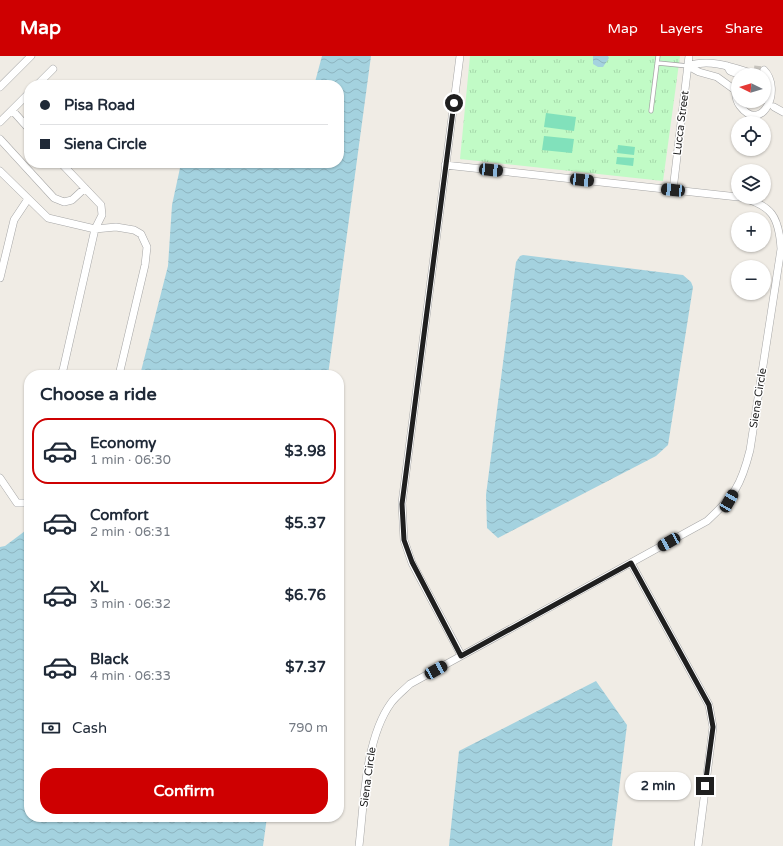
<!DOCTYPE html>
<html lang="en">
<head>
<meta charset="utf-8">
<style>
  :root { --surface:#fff; --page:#f2f2f3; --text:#1f2937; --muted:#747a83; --line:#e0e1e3; --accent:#ce0001 }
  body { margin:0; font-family:"Varela Round",sans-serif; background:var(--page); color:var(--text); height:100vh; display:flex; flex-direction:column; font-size:15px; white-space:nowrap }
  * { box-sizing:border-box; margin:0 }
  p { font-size:13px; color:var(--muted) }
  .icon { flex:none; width:22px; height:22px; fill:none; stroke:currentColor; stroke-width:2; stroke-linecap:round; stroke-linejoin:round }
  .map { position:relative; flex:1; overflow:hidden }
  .drawer { position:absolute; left:24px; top:314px; width:320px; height:452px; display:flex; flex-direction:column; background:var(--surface); border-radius:16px; box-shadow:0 1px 3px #0004 }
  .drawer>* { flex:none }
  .hud { position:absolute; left:24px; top:24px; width:320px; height:88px; border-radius:16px; box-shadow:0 1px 3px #0004; display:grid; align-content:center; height:88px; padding:0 16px; background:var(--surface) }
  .needle { width:26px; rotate:275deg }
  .buttons { position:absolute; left:731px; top:12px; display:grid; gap:8px }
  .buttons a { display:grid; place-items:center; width:40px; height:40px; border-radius:50%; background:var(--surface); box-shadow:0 1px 3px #0004; font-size:20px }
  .end { position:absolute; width:18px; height:18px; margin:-9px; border:5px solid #1f1f1f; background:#fff; box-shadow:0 0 0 2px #fff }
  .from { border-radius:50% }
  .bubble { position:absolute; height:28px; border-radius:14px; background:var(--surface); box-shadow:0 1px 3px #0004; font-size:13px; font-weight:700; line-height:28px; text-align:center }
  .car { position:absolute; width:12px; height:24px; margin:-12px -6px; border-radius:5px; box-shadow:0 0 3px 1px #0007; background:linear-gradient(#222 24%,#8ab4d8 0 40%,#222 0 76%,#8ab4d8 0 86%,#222 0) }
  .hud b { display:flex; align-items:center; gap:14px; height:38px; font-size:15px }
  .hud b+b { border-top:1px solid var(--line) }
  .hud i { width:10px; height:10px; background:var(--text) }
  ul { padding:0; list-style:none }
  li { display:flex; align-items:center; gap:12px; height:66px; margin:0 8px 6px; padding:0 8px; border:2px solid transparent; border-radius:16px }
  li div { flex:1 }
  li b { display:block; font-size:15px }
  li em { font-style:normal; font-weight:700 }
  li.active { border-color:var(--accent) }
  li>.icon { width:36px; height:36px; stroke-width:1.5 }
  h2 { padding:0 16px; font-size:18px; line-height:48px }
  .pay { display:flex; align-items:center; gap:10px; height:44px; padding:0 16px; font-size:15px }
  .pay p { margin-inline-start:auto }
  .button { display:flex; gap:8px; margin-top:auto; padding:8px 16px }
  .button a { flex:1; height:46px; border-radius:16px; background:var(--accent); color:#fff; font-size:16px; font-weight:700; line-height:46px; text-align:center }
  header { display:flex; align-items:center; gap:24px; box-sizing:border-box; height:56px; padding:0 20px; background:var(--accent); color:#fff }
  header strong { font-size:19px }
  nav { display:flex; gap:22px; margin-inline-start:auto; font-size:14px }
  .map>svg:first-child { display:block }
</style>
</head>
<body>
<header>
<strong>Map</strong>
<nav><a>Map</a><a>Layers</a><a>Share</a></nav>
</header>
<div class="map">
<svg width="783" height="790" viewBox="0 0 783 790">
  <defs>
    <pattern id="park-tufts" width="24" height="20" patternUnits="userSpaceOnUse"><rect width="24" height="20" fill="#c1fbc6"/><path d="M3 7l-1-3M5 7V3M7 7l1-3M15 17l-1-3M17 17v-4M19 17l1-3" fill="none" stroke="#a5d7aa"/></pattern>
    <pattern id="water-waves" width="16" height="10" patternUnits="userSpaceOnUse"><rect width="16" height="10" fill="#a4d2df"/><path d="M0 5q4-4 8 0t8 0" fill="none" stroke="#8db4bf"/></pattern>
  </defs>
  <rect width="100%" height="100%" fill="#f0ece5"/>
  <path fill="url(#park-tufts)" d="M470 0H680L663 125 460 103Z"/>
  <path fill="#81e1bb" d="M546 57 576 61 574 75 544 71Z
    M544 80 574 83 572 97 542 94Z
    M618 89 635 91 634 99 617 97Z
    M617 101 634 102 633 110 616 108Z"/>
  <path fill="url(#water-waves)" d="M322 0H371L328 319H140L168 210 172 149 180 112 187 107H339V29H312L315 26Z
    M593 0H608L609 2 603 11H598L593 8Z
    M523 199 683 219 691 226 693 231 668 389 656 400 498 482 487 472 486 439 516 206 520 200Z
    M29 472V761H267L263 790H0V491L5 490Z
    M596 625 627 669 612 790H449L459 695Z"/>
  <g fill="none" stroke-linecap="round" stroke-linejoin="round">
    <path stroke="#c6c3bd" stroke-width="7" stroke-dasharray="7 3.5" stroke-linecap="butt" d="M754 13 764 14"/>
    <g stroke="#a6a6a6" stroke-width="5">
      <path id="lane" d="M658 7 688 10
        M651 55 658 0"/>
    </g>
    <g stroke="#a6a6a6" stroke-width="8">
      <path id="street" d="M460 0 402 447 404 484 412 507 461 599
        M688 10C708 3 729 10 748 16
        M688 10 699 16 717 21 735 34
        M727 10 730 15 740 19
        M738 26C735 34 734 42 740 50 762 79 783 33 764 14
        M37 29 53 13
        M0 31 31 0
        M29 37 12 54 29 73
        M774 51 783 56
        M0 66 12 54
        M0 83 54 142 64 146 72 144 85 132
        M445 109 738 141
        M0 115 48 162 95 173 116 171 134 174 141 178 147 191 145 209 119 319
        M673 134 689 0
        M0 222 14 164 28 143
        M60 319 63 314 95 173 102 159 101 149 61 107
        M0 422 17 447H29
        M631 507 709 649 713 671 698 790
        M359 790C364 747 365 683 391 647 396 640 404 634 410 628L707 465C734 440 741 430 750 394L781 193C779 161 772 149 740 141"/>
    </g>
    <use href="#lane" stroke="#fff" stroke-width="3.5"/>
    <use href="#street" stroke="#fff" stroke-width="7"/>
  </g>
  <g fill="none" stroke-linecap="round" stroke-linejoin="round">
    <path stroke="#1f1f1f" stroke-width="5" d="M454 47 402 448 404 484 412 506 461 600 631 507 709 649 713 671 705 730"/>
  </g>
  <g text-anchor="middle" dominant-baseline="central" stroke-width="3" stroke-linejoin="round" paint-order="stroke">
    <g font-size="11" fill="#1f1f1f" stroke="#fff">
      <text transform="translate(681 67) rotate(-83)">Lucca Street</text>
      <text transform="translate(758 342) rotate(-81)">Siena Circle</text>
      <text transform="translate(368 721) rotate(-82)">Siena Circle</text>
    </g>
  </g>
</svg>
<div class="buttons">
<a><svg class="needle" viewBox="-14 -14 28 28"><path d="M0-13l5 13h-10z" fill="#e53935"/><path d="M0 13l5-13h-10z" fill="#747a83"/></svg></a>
<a><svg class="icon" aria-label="locate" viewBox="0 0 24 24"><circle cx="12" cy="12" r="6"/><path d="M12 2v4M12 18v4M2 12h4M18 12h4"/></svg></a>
<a><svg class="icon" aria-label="layers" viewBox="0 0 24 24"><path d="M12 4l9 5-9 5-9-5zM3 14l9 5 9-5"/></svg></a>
<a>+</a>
<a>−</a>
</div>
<i class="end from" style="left:454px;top:47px"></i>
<i class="end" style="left:705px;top:730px"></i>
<div class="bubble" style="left:625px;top:716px;width:66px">2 min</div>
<i class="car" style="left:491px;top:114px;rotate:96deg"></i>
<i class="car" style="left:582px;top:124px;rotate:96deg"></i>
<i class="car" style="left:673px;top:134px;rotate:276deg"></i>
<i class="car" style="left:729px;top:445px;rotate:30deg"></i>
<i class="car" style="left:669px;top:486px;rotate:241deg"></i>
<i class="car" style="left:436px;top:614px;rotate:61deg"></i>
<div class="hud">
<b><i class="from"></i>Pisa Road</b>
<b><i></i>Siena Circle</b>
</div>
<section class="drawer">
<h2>Choose a ride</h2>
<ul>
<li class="active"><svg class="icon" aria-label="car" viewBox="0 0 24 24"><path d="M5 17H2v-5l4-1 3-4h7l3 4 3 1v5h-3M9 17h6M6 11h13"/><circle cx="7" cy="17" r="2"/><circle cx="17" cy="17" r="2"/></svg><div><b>Economy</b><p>1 min · 06:30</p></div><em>$3.98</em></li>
<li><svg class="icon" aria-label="car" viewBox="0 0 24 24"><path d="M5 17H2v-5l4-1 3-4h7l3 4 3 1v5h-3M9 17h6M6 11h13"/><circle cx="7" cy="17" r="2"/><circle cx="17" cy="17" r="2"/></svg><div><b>Comfort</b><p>2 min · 06:31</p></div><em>$5.37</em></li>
<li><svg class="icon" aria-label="car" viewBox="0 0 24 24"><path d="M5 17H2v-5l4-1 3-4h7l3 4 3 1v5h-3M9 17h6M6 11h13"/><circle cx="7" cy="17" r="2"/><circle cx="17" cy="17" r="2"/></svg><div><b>XL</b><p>3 min · 06:32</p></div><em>$6.76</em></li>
<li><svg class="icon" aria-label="car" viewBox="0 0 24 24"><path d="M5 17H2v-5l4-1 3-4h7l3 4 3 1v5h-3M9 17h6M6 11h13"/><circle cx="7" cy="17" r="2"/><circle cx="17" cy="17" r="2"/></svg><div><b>Black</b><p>4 min · 06:33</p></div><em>$7.37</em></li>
</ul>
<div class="pay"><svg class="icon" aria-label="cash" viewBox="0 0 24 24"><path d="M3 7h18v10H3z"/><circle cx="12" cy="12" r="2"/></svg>Cash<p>790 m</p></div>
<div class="button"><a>Confirm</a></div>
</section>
</div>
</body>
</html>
